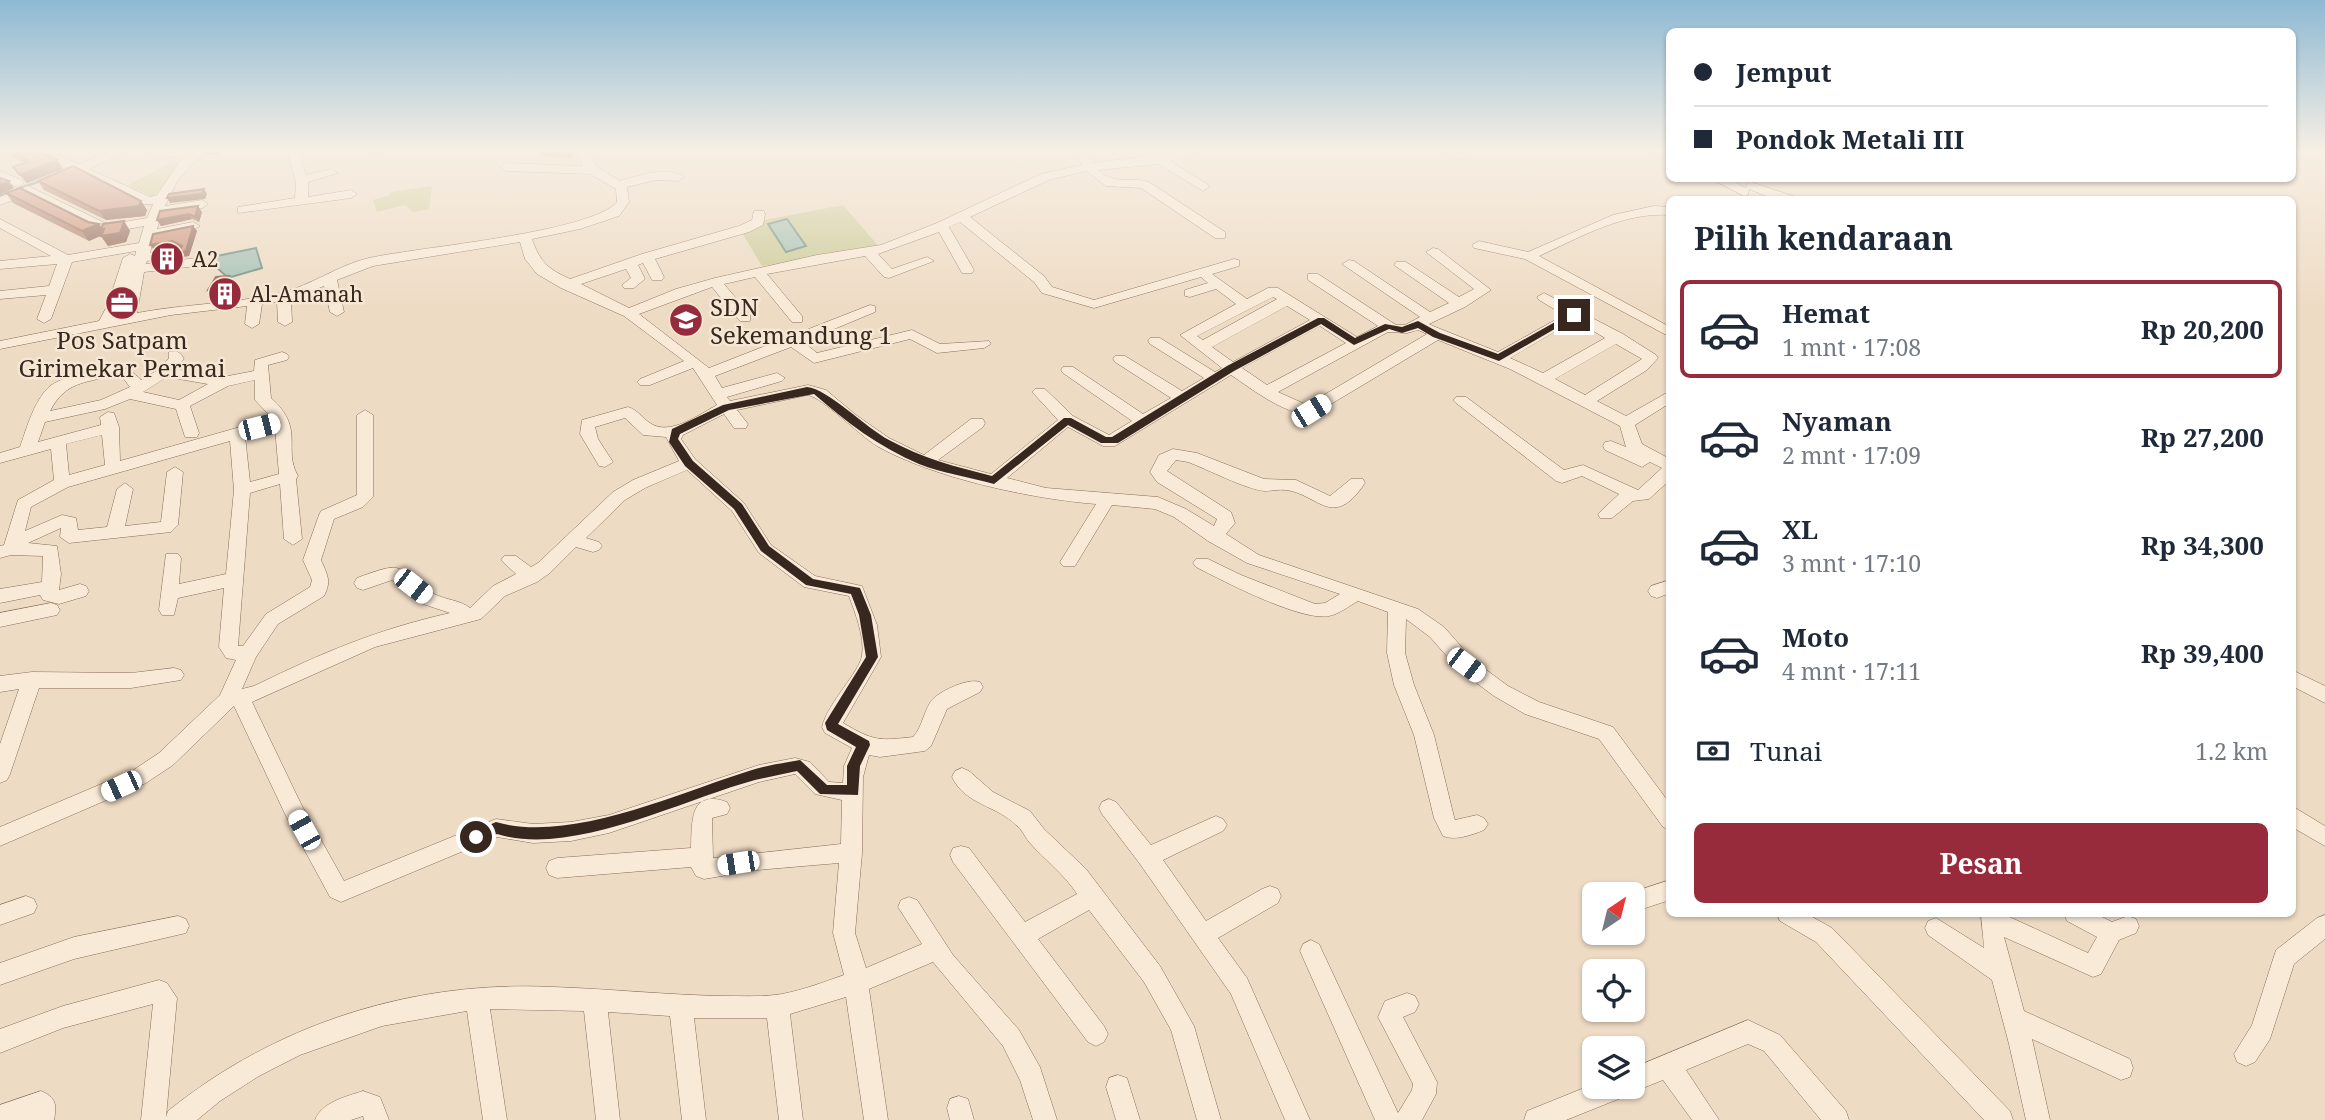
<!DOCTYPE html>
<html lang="id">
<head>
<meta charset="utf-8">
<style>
  :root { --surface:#fff; --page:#f6f6f7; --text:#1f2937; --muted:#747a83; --line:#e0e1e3; --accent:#972b3b }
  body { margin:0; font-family:"Noto Serif",serif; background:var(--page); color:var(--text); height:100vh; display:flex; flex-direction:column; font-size:26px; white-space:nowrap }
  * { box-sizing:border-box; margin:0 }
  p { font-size:23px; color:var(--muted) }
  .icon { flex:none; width:38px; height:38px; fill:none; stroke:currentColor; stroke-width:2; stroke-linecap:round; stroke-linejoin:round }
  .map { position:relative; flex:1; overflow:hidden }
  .side { position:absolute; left:1666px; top:196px; width:630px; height:721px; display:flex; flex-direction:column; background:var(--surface); border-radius:10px; box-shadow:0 2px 5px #0004 }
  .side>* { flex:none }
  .guide { position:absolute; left:1666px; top:28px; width:630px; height:154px; border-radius:10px; box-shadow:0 2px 5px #0004; display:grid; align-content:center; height:154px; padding:0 28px; background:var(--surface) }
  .needle { width:46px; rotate:35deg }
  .controls { position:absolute; left:1582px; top:882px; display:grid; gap:14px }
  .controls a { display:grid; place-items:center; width:63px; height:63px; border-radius:10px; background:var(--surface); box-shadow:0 2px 5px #0004; font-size:35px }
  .end { position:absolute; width:32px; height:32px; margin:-16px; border:9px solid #38271e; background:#fff; box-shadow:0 0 0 4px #fff }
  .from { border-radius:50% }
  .car { position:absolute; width:21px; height:42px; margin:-21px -10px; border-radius:9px; box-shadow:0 0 5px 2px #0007; background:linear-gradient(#fff 24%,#345 0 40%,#fff 0 76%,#345 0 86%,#fff 0) }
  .guide b { display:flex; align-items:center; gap:24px; height:66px; font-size:26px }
  .guide b+b { border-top:2px solid var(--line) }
  .guide i { width:18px; height:18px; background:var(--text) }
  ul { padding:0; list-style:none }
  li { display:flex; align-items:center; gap:21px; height:98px; margin:0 14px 10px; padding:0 14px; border:4px solid transparent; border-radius:10px }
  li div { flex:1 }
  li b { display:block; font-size:26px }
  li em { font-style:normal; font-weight:700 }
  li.on { border-color:var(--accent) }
  li>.icon { width:63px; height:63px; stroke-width:1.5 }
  h2 { padding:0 28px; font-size:32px; line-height:84px }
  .pay { display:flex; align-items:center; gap:18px; height:77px; padding:0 28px; font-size:26px }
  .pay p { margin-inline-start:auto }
  .button { display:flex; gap:14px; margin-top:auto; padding:14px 28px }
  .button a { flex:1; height:80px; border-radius:10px; background:var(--accent); color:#fff; font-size:28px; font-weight:700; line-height:80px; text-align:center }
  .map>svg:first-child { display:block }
</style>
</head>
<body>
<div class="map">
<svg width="2325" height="1120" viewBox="0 0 2325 1120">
  <rect width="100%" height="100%" fill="#eedbc4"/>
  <path fill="#cccb98" d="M173 162 181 163 153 197 128 185Z
    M432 186 429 209 413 212 405 205 377 212 373 200 390 195 391 192Z
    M843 205 880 248 762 266 742 233 760 221Z"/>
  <path fill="#a6c1b5" stroke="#6d8f82" stroke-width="2" d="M787 219 806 246 786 252 768 224Z
    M256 248 262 268 228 278 213 264 217 256Z"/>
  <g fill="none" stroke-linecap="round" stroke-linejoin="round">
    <path stroke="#6d8f82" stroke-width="2.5" d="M18 189 40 181
      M0 196 11 192"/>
    <g stroke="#886c5a" stroke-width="1">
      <path id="minor" d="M34 151H50L79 164 111 151H128L89 169 150 197 157 195 182 158 154 155 148 151H205L178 180 165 206 202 200 208 204 202 208 162 214 157 229 193 222 200 226 193 230 154 237 150 253 176 248 183 252 181 255 147 261 146 264 197 258 204 262 197 266 144 272 137 313C184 304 233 304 280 293 311 286 338 265 369 258 418 247 590 233 617 202L616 189 590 174 506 171 500 167 506 163 582 166 577 151H589L596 166 620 181C638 176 668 165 684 177L678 181 656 180 627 187 629 202 619 216 580 229 532 239C540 262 548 269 570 279L642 254 739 226 752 220 754 211H764L765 214 763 225 749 232 655 259 664 277 662 280H652L643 263 638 265 645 279 634 288H624L622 285 631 278 626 269 581 284 629 308 676 289 715 278 817 255 881 245 937 223 1041 174 1082 165 1075 151H1087L1093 163C1130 159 1168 151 1205 151L1170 161 1207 184 1209 187 1203 191 1158 164 1098 170C1115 186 1130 176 1149 182L1225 232V238H1215L1141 188 1106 186 1086 171 1049 180 970 217 1044 276 1052 287 1094 300 1234 259 1239 260V266L1212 274 1247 299 1268 288H1278L1357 337 1378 326 1308 280V274H1318L1396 325H1405L1420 317 1342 264 1349 260 1354 261 1430 312 1449 303 1394 265 1396 262H1406L1459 297 1474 289 1426 252 1433 248 1438 249 1491 290 1465 307 1429 324 1433 326 1498 352 1564 315 1539 300 1537 297 1544 293 1623 334 1656 355 1658 358 1647 370 1597 401 1626 416 1670 391V403L1635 425 1642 444 1670 459V480L1649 499 1633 501 1612 518H1600L1598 514 1619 494 1582 476 1562 483 1556 481 1456 403 1453 400 1456 397H1466L1564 470 1583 465 1638 490 1662 468 1650 462 1642 467 1605 450 1603 446 1605 442 1611 441 1626 447 1620 426 1510 369 1438 340 1316 413C1291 420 1252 389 1231 375L1115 446H1103L1068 427 1007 478 1046 488 1158 497 1186 509 1214 526 1217 519 1157 482 1150 472 1159 455 1173 449 1197 453 1264 479 1296 480 1330 496 1351 479H1363L1365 483C1333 531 1318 494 1286 490 1279 489 1271 491 1264 491 1245 489 1207 469 1188 462L1176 460 1167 471 1231 512 1235 523 1226 534 1259 555 1418 609 1444 627 1473 660 1508 686 1539 702 1613 727 1670 804V830L1663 827 1599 739 1525 714 1494 696 1459 670 1430 637 1406 619 1405 653 1414 685 1434 735 1454 817 1455 820 1477 815 1484 818 1488 824 1484 830C1472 835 1455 841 1443 836L1434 818 1414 735 1394 685 1387 653 1388 612 1358 601C1349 606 1339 614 1329 616 1302 622 1223 581 1196 567L1193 563 1196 559H1208L1241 575 1315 604 1325 603 1340 594 1247 563 1208 541 1174 517 1155 509 1112 505 1075 566H1063L1060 562 1096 504C1032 499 933 478 877 446 859 435 823 398 808 395L737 410 748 424 746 428H734L724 414 683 435 681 439 695 459 744 503 771 545 815 576 862 586 877 625 881 657 843 723C874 741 878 741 913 737 923 727 924 707 934 698 943 690 968 678 980 682L983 687 980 692 947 709 931 746 925 751 880 757 869 755 863 777 862 853 855 933 866 968 922 944 898 907 901 900 909 897 917 900 953 955 1019 1030 1040 1067 1057 1120H1033L1020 1080 1003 1046 933 962 869 989 888 1120H864L846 997 790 1014 803 1120H779L767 1018H694L706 1120H682L670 1016 608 1012 620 1120H596L584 1011 490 1009 507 1120H483L467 1011 382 1026 300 1055 259 1076 220 1101 197 1120H141L153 1004 63 1028 0 1053V1029L63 1006 159 980 167 983 177 998 166 1117 168 1111C277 1023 414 980 554 987 611 989 667 995 724 996 743 996 764 997 782 994 803 990 824 982 844 975L833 933 839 863 757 870 704 879 696 876 691 867 557 878 549 875 546 868 549 861 557 858 691 848C692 823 689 788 727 802L730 808 727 814 712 818 713 858 841 844 842 800 815 794 795 774 759 782 609 833 571 841 533 843 497 837 341 902 330 897 286 816 234 706 173 765 146 783 0 846V827L132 771 159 753 220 695 236 660 226 658 219 647 224 588 178 598 174 615H162L159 610 166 554H178L181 558 179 584 226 574 234 490 230 441 68 487 31 507 25 531 62 515 76 518 78 530 107 527 117 489 125 483 133 489 125 526 161 522 167 472 175 467 183 472 178 525 171 532 69 543 60 537 61 528 28 543 57 546 61 574 59 590 80 584 86 586 89 591 86 596 59 604 43 600 40 595 0 603V589L42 582 43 556 11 555 0 558V546L4 545 18 500 54 480 51 449 0 463V453L20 447C27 427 34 401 49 387 57 379 100 366 112 366 123 365 134 372 141 380L158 370 169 358V352C177 350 180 352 184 359L174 369 223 377 254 371 255 360 282 352 287 354 289 357 287 360 268 365 271 398C306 429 282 448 298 476L296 479 302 539 293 545 284 539 280 484 250 493 238 646H243L266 614 310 587 312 580 303 560 319 515 321 511 357 495V415L365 410 373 415V497L363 507 334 519 321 560C327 574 332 581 324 596L278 624 256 657 242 689 254 686C322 653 375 630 450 613L423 604 392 580 363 590 357 588 354 583 357 578C410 558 393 569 434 594 446 600 460 600 470 608L493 586 516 574 501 560 504 556H516L531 567 538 563 613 492 633 480 679 461 666 437 643 435 625 418 595 427 598 439 613 462 605 467 599 466 580 434 582 420 628 407C638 410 642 418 650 423 669 437 700 414 717 405L693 368 650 385H640L637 382 640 379 684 361 624 316 561 288 537 274 525 259 520 242 373 266 337 280 344 312 337 316 330 312 324 286 291 299 292 322 285 326 278 322 277 302 262 304 259 324 252 328 245 324 247 306 171 315 0 349V341L99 321 108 304 123 258 130 254 135 256 136 251 72 262 51 319 44 323 37 319 46 295 0 299V291L49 286 57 264 0 269V261L51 256 0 228V219L68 255 139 243 144 226 112 232 101 230 27 195 0 205V197L28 186 105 223 112 224 147 218 153 204H144L78 173 66 175 64 172 68 168ZM960 222 1034 282 1042 293 1094 308 1201 277 1208 283 1185 290V296L1190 297 1216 289 1236 304 1180 335 1222 368 1215 372 1160 338H1150L1148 341 1150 344 1204 378 1182 391 1125 356H1115L1113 359 1115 362 1171 398 1143 414 1073 367H1063L1061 370 1063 373 1132 421 1109 435 1073 416 1045 389H1035L1032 392 1035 395 1058 420 991 474 938 460 983 427 985 423 983 419H971L924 455 889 438 856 415 826 390 808 385 730 401 727 397 782 381 785 378 777 373 722 388 715 376 791 347 814 363 910 339 937 353 984 348 991 344 989 341 940 344 912 330 817 353 803 342 875 312V306L870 305 709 368 639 314 712 287 740 321H750V315L724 284 755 277 792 322H802V316L767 274 865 256 884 277 889 278 934 261 927 257 892 269 878 254 939 232 962 273H972L974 270 949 227ZM124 297 123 316 115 318ZM1273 297 1277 299 1203 340 1197 336ZM1287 306 1310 320 1233 362 1212 347ZM1575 320 1605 338 1543 373 1510 358ZM1320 326 1346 343 1267 385 1242 368ZM1418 330 1427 334 1307 405 1278 392 1388 332 1407 333ZM1616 344 1642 359 1585 395 1555 379ZM113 375 123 378 130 387 101 400 50 411C66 381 83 384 113 375ZM167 377 208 384 179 400 143 392ZM255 380V400L272 418 120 461 119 427 114 413 108 412 100 417 101 425 38 442 45 422 105 409 130 399 176 409 185 437H197L199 433 190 406 228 386ZM275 428 279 474 250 482 245 436ZM102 435 105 465 69 475 66 444ZM687 470 732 511 759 553 804 587 849 596C855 613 865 637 862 655 860 672 828 702 822 727L825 733 852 748 844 766 843 783 829 782 810 762 795 758 759 765 609 815 571 822 533 824 496 819 344 881 301 804 252 702 375 647 481 619 505 596 537 582 550 573 576 547 593 552 599 550 602 546 599 542 586 538 625 500 645 488Z
        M290 151H305L300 155 306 175 332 169 338 173 308 182V197L351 190 357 194 351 198 238 213V207L295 198 296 183 288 154Z
        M366 151H385L379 155Z
        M1441 151H1474L1462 159Z
        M1651 151 1670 152V161L1653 154Z
        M0 171 22 180 24 183 18 187 0 180Z
        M1710 178H1727L1746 188 1747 183 1751 182 1805 200H1776L1749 189 1748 195 1744 196Z
        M1654 206 1670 207V215C1623 212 1581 237 1539 256L1670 327V337L1525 259 1474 248 1472 245 1479 241 1528 252 1613 215Z
        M1670 580V593L1657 598 1651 596 1648 591 1651 586Z
        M51 603 57 605 60 610 57 615 0 627V613Z
        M174 668 181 670 184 675 181 680 131 688H39L10 774 7 780 0 783V744L19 689 0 692V676L32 672 131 673Z
        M2292 670 2325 686V703L2292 686Z
        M962 768 969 771 993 792 1030 811 1044 829 1086 869 1160 966 1194 1026 1221 1120H1197L1171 1030 1144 982 1089 910 1038 939 1104 1026 1108 1034 1104 1042 1096 1046 1088 1042 953 862 950 855 953 848 961 846 969 848 1025 922 1077 894C1064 874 1045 860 1029 842 1025 837 1022 829 1016 825 998 806 965 805 952 777L955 771Z
        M1109 799 1116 802 1151 845 1209 819 1216 816 1223 819 1227 825 1223 831 1163 860 1206 921 1262 889 1270 886 1278 889 1281 896 1278 903 1218 938 1247 978 1310 1120H1285L1231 994 1140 864 1102 814 1099 808 1102 802Z
        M2292 806 2325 826V846L2292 827Z
        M1670 880V900L1633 912V894H1627Z
        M26 896 34 899 37 906 34 913 0 925V905Z
        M1777 914H1807L1832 928 2010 1111 2013 1120H1984L1816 942 1780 921Z
        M1981 914H2003L2088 953 2097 937 2067 921 2064 914H2096L2112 922 2128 916 2136 919 2139 926 2136 933 2119 940 2101 974 2093 977 2004 937 2024 1011 2130 1059 2133 1068 2130 1077 2121 1080 2032 1039 2050 1120H2026L2009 1044 1992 980 1928 935 1925 928 1928 921 1936 918 1984 948Z
        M2325 915V939L2294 964 2270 1039 2255 1062 2246 1066 2237 1062 2234 1054 2252 1025 2276 950 2317 918Z
        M178 916 186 919 189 926 186 933 74 959 0 985V963L74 937Z
        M1311 940 1319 944 1398 1113 1412 1090 1413 1084 1378 1017 1385 1001 1407 993 1415 996 1419 1004 1415 1012 1403 1017 1437 1082 1436 1094 1422 1120H1375L1300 951 1303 944Z
        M1748 1020 1780 1035 1846 1111 1849 1120H1821L1764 1051 1748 1044 1686 1070 1719 1120H1692L1663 1080 1633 1092 1628 1090 1626 1096 1566 1120H1524L1527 1111 1594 1084V1087H1633V1068Z
        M1118 1075 1127 1078 1140 1120H1116L1106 1087 1109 1078Z
        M41 1091C56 1097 57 1105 54 1120H0V1105Z
        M363 1091 380 1097 389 1120H364L363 1116 351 1120H315C322 1102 345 1097 363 1091Z
        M959 1096 968 1099 974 1120H950L947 1108 950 1099Z"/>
    </g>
    <use href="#minor" fill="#f9ead7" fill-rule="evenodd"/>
  </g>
  <path fill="#af7c69" d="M1 151H39L57 160 63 169 27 183 13 167 24 163Z
    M203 151H223L218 155H205Z
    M539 151H576L570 158 541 156Z
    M38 181 141 201 147 210 145 216 106 220 44 190Z
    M6 193 88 222 99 224 102 228 124 221 130 231 126 242 108 246 101 236 89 241 13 203Z
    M202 212 199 222 192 219 161 226 157 220Z
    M193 226 197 231 189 256 182 257 181 249 176 245 154 250 150 245Z"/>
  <path fill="#8f6555" d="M568 151H576L570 158Z
    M57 160 63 169 27 183 20 175Z
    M9 181 14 188 0 195V185Z
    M204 189 207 194 205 199 170 203 167 198Z
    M141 201 147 210 145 216 106 220 99 211Z
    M198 206 202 212 199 222 195 217Z
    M189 214 192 219 161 226 157 220Z
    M124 221 130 231 126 242 108 246 101 236 104 234 89 241 82 231 99 224 107 235Z
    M193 226 197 231 189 256 182 257 179 252Z
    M172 241 176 245 154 250 150 245Z
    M229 276 235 286 228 299 215 300 208 290Z"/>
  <path fill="#cc907a" stroke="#8f6555" stroke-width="2" d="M11 151H39L57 160 20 175 13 167 29 161Z
    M73 166 141 201 139 206 99 211 38 181Z
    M0 178 9 181 0 185Z
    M20 188 88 222 99 224 82 231 6 193Z
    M204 189 202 194 167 198 169 194Z
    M198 206 195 217 189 214 157 220 160 211Z
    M124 221 120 233 101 236 104 229 101 230 103 224Z
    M193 226 186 251 179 252 182 246 172 241 150 245 153 234Z
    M229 276 222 289 208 290 216 277Z"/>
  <linearGradient id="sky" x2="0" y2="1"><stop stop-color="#8db9d4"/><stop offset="0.49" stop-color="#f7efe4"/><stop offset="1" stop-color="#f7efe4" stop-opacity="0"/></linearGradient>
  <rect width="2325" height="308" fill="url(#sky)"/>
  <path fill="#38271e" d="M1571 313 1579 315 1499 361 1433 337 1418 328 1402 333 1389 329 1354 345 1321 324 1234 371 1118 443H1101L1068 425 994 484C969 477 942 473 919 464 879 447 846 422 814 394L729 410 680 434 678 439 693 461 742 504 769 546 813 579 860 588 871 615 878 657 838 724 869 741 870 745 860 766 858 795 820 794 797 771C783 774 769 777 755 780 681 800 572 857 497 834L476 843 471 841V833L496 822C570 844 680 792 752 770 768 765 784 763 800 760L827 785H847V766L856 747 827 730 825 723 866 657 859 615 851 594 806 585 761 551 734 509 685 466 669 442 672 429 723 405 807 387C828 389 866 428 889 440 922 458 956 467 992 476L1064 418H1071L1106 437H1112L1227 366 1318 318H1324L1355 338 1385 324 1402 327 1418 321 1440 333 1498 354Z"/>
  <defs>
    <g id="building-disc" transform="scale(1.75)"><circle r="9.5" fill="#972b3b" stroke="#f5e7d3"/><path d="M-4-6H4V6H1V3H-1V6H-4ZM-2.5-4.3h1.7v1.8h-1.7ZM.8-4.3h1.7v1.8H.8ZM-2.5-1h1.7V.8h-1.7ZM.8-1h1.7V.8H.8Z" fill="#fff"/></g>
    <g id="office-disc" transform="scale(1.75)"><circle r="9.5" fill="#972b3b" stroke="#f5e7d3"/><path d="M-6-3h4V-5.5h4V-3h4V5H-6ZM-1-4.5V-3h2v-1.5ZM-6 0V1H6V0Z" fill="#fff"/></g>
    <g id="school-disc" transform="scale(1.75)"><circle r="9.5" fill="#972b3b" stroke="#f5e7d3"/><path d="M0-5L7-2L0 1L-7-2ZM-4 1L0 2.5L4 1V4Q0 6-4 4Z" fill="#fff"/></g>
  </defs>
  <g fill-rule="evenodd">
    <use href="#building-disc" x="167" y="259"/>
    <use href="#building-disc" x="225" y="294"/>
    <use href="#office-disc" x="122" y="303"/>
    <use href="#school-disc" x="686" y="320"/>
  </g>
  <g text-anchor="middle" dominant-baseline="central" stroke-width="5" stroke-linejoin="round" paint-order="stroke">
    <g font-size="21" fill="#38271e" stroke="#f5e7d3" text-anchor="start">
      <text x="192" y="259">A2</text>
      <text x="250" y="294">Al-Amanah</text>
    </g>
    <g font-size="24" fill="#38271e" stroke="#f5e7d3" text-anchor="start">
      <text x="710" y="306">SDN<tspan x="710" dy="28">Sekemandung 1</tspan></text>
      <text x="122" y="339" text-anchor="middle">Pos Satpam<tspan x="122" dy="28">Girimekar Permai</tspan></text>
    </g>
  </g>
</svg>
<div class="controls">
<a><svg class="needle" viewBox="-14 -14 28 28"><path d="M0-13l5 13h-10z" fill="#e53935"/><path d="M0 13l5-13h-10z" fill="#747a83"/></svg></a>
<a><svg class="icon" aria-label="locate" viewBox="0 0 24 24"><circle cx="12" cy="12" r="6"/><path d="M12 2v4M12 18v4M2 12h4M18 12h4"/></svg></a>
<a><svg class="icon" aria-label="layers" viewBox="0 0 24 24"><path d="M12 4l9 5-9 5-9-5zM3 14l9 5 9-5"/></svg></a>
</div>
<i class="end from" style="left:476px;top:837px"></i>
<i class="end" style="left:1574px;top:315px"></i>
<i class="car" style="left:1311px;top:411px;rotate:58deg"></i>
<i class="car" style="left:259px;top:427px;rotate:76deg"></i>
<i class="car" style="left:413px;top:586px;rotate:128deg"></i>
<i class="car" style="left:1466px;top:665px;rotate:127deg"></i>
<i class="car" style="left:121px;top:786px;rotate:245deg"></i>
<i class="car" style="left:304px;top:830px;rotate:331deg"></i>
<i class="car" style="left:738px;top:863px;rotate:261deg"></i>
<div class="guide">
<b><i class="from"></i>Jemput</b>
<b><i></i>Pondok Metali III</b>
</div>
<section class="side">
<h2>Pilih kendaraan</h2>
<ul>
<li class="on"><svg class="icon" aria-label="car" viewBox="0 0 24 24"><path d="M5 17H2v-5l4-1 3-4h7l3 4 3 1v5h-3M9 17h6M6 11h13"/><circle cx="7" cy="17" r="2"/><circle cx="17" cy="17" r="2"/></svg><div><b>Hemat</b><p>1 mnt · 17:08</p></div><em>Rp 20,200</em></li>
<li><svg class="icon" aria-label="car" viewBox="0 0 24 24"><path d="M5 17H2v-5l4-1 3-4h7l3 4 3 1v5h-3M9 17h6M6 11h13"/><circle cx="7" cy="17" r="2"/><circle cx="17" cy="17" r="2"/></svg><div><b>Nyaman</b><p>2 mnt · 17:09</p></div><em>Rp 27,200</em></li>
<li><svg class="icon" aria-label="car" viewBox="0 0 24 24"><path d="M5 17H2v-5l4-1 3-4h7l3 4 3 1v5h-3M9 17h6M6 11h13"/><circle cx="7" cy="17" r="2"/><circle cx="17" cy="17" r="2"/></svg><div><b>XL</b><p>3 mnt · 17:10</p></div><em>Rp 34,300</em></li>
<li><svg class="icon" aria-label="car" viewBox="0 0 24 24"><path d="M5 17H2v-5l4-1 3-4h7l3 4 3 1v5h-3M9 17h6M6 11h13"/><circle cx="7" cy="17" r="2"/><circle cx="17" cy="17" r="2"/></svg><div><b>Moto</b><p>4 mnt · 17:11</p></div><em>Rp 39,400</em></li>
</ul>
<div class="pay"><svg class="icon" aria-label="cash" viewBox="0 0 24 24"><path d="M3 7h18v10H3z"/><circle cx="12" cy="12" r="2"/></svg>Tunai<p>1.2 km</p></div>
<div class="button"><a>Pesan</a></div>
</section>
</div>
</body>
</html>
